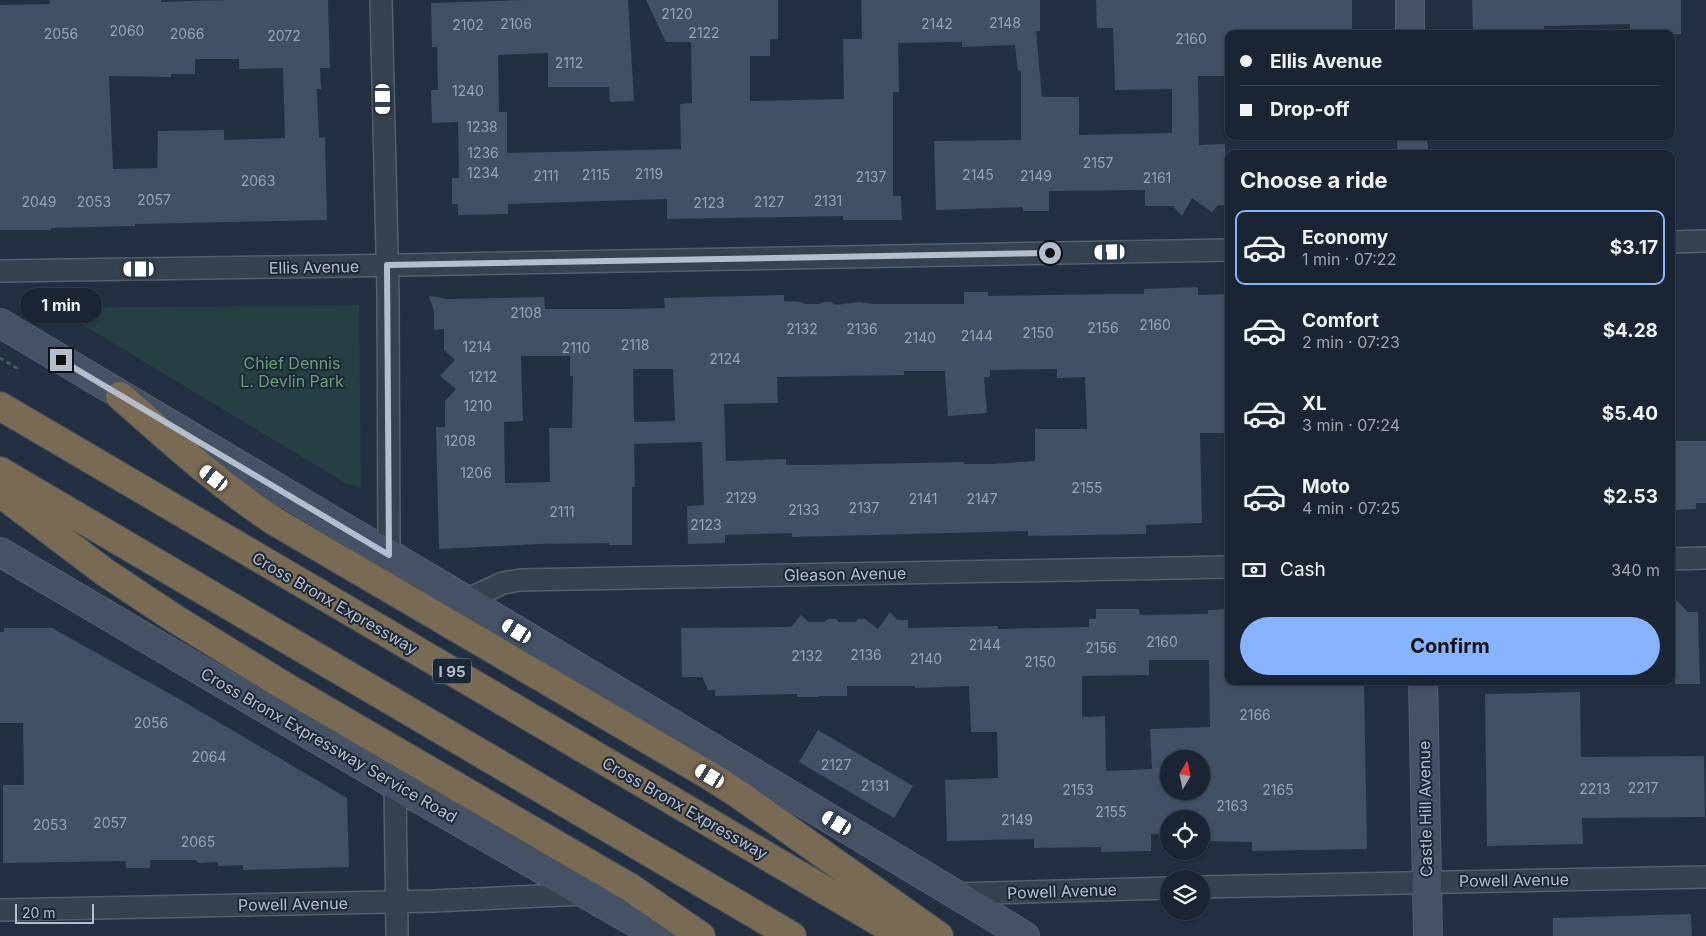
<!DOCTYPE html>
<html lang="en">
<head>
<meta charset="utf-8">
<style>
  :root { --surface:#1a2432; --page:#27303e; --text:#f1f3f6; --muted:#9fa4ac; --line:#38414d; --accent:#86b4ff }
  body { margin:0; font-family:Inter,sans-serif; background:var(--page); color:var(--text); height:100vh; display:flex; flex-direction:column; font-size:19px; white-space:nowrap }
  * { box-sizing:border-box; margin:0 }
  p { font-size:16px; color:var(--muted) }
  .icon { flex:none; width:28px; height:28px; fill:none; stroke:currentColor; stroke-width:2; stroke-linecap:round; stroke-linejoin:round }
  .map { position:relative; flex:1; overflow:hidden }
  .sheet { position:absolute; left:1225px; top:150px; width:450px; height:535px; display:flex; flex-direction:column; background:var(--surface); border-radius:10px; box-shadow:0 1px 4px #0004,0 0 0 1px var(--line) }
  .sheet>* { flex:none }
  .top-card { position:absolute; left:1225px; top:30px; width:450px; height:110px; border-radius:10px; box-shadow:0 1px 4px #0004,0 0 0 1px var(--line); display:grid; align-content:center; height:110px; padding:0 15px; background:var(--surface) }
  .needle { width:32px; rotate:9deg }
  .fabs { position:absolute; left:1160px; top:750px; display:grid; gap:10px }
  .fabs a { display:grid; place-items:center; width:50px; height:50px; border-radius:50%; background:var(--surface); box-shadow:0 1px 4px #0004,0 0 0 1px var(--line); font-size:25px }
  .scale { position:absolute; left:15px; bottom:12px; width:79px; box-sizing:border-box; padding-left:5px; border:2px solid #b4bdcc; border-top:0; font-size:14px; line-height:18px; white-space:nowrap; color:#b4bdcc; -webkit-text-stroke:4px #1c2737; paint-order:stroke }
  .end { position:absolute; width:22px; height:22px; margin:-11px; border:6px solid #b4bdcc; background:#111; box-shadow:0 0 0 2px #111 }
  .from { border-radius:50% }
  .bubble { position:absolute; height:35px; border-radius:18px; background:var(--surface); box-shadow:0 1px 4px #0004,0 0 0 1px var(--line); font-size:16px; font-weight:700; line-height:35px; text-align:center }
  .car { position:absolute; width:15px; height:30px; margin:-15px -8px; border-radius:6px; box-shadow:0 0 4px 1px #0007; background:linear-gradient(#fff 24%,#345 0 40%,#fff 0 76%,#345 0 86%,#fff 0) }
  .top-card b { display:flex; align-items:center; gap:18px; height:48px; font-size:19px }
  .top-card b+b { border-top:1px solid var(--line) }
  .top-card i { width:12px; height:12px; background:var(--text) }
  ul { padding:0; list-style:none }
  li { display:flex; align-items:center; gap:15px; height:75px; margin:0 10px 8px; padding:0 5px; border:2px solid transparent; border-radius:10px }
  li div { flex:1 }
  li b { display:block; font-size:19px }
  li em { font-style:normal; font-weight:700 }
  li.current { border-color:var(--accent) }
  li>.icon { width:45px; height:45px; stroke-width:1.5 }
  h2 { padding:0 15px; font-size:22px; line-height:60px }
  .pay { display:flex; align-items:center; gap:12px; height:55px; padding:0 15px; font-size:19px }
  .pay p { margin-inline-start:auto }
  .action { display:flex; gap:10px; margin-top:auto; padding:10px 15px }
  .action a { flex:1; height:58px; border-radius:30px; background:var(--accent); color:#111; font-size:20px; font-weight:700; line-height:58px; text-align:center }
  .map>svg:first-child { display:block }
</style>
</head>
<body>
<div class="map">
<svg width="1706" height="936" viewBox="0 0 1706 936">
  <rect width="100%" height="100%" fill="#233042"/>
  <path fill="#253f43" d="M359 305 361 488 347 484 65 314 68 308Z"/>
  <path fill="#415064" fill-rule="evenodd" d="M50 0H161V2L226 0H328L330 68H320L321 89H317L319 138 325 137 327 220 135 224V226L51 228V230H0V5L50 4ZM195 59H239V69L283 68 285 138 224 140V130L158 131 157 168 113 169 109 76 171 77V74H195Z
    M524 0H628L634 101 610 102 609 87H548V53L498 55 499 112H507V153L681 149 680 104 692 103 691 42H666L646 0H778V39H770V56H750V101L844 99 843 39H862L861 0H1040V31H1036L1042 97H1079V135L1172 133V89L1115 90 1113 28H1097L1096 0H1352V34H1229V76H1198L1199 145 1225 144 1226 205H1218L1212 212 1192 198 1182 216 1173 206H1145V190L1049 191V211H1023V207L936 210 934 141 1021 140V71H1018L1015 45 962 47V42L898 43 899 92H893V196H901L902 220H843V216L667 219V199L508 204V214L458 215V204H452V178H459L458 122 432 123 431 90H438L437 47H432L431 3Z
    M1472 0H1681V34H1630V24L1544 26V34H1473Z
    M1198 287V295L1229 294V433H1200L1202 523 1146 525V534L1028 536V531L792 537V533L725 535V543L688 544 687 506 704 505 702 442 634 444 635 487H632V545H609V543L538 544 439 549 436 427H445V401L456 389 440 376 455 360 444 350V329L434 330V311L429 296 448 299 544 297 545 309H622L665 308 664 298 784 295V301L801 302 805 304H819L824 302H831L835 305 859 302 874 304H964V292H988V296L1115 294H1144V289ZM521 356H570V376H573L572 428H549L550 482 505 483 504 422 523 421ZM633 369H673L675 421 634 422ZM1057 369V378L1085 377 1087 429H1035V461L993 464H964V462L816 465H786V459L726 461 724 404 778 403 777 377 904 375V371H945L948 416 987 413 984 377H990V370Z
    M1674 441H1706V503H1696V509L1672 510 1671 456H1675Z
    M1673 597 1688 612H1698L1700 684H1675Z
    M1096 609H1139L1140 615 1208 614V610L1229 609V681H1364L1367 849 1252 851V842L1201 841V819H1169V833L1151 834V851L1101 852V847L1034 848V839L947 841 945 780 998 778 997 732H971L969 686 915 688V686H847V696H819V697H797V694L715 696V690H708L702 677H682L681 628 791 627 801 615 809 622H824L828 619H836L839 622H855L858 619H865L878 629 890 612 897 620H908V628L998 626V629L1089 627V619H1096ZM1149 660H1209L1210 727 1150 729 1152 769 1106 771 1105 716 1082 717V676L1149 675ZM1169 759H1201V791H1169Z
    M4 628H52L181 700 347 798 349 867 243 870V865L218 866V862L199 863 195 860H150V868H126V861L3 863V785H24L23 723H0V632H4Z
    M1580 692 1581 757 1704 756 1705 817 1582 818 1583 844 1487 846 1485 694Z
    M818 730 913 786 894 818 799 762Z
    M1691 914 1692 936H1553V918Z"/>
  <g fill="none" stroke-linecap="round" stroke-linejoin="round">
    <g stroke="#55606f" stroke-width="24">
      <path id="street" d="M381 0 388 294 389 555
        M1671 242 1706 241
        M0 271 347 266 1229 250
        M1671 559 1706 558
        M466 600 503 583 520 580 1229 567
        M395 785 397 936
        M1201 887 1706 877
        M955 894 1169 888
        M0 910 433 901 585 894"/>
    </g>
    <g stroke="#55606f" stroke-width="30">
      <path id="secondary" d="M1410 0V34
        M1412 136 1413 154
        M0 323 466 600 1025 936
        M0 552 395 785 659 936
        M1423 681 1428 936"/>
    </g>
    <g stroke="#424d5c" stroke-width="30">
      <path id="highway" d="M120 396C171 441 217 483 274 521L710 776 738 794 939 936
        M0 406 903 936
        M0 471 792 936
        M0 493 106 573 177 620 286 687 631 888 701 936"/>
    </g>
    <path stroke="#435c60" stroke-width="3" stroke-dasharray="4 4" stroke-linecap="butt" d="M0 358 17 368 19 364"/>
    <use href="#street" stroke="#374251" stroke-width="21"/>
    <use href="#secondary" stroke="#455165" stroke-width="28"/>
    <use href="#highway" stroke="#786a53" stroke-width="28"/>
  </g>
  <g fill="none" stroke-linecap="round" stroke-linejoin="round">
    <path stroke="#b4bdcc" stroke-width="6" d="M61 360 389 555 387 265 1050 253"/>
  </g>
  <g text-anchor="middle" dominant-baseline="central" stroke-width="4" stroke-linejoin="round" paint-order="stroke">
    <g font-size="14" fill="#97a2b2">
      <text x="677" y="13">2120</text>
      <text x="1005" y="22">2148</text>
      <text x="516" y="23">2106</text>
      <text x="937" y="23">2142</text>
      <text x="468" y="24">2102</text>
      <text x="127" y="30">2060</text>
      <text x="704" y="32">2122</text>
      <text x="61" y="33">2056</text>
      <text x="187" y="33">2066</text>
      <text x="284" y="35">2072</text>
      <text x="1191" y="38">2160</text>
      <text x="569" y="62">2112</text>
      <text x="468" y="90">1240</text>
      <text x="482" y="126">1238</text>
      <text x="483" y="152">1236</text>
      <text x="1098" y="162">2157</text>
      <text x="483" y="172">1234</text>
      <text x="649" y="173">2119</text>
      <text x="596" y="174">2115</text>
      <text x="978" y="174">2145</text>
      <text x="546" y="175">2111</text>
      <text x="1036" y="175">2149</text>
      <text x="871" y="176">2137</text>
      <text x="1157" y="177">2161</text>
      <text x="258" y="180">2063</text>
      <text x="154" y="199">2057</text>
      <text x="828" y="200">2131</text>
      <text x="39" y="201">2049</text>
      <text x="94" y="201">2053</text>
      <text x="769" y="201">2127</text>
      <text x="709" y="202">2123</text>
      <text x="526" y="312">2108</text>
      <text x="1155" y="324">2160</text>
      <text x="1103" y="327">2156</text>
      <text x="802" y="328">2132</text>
      <text x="862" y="328">2136</text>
      <text x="1038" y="332">2150</text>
      <text x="977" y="335">2144</text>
      <text x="920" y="337">2140</text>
      <text x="635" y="344">2118</text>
      <text x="477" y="346">1214</text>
      <text x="576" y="347">2110</text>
      <text x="725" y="358">2124</text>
      <text x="483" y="376">1212</text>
      <text x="478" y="405">1210</text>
      <text x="460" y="440">1208</text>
      <text x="476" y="472">1206</text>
      <text x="1087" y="487">2155</text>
      <text x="741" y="497">2129</text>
      <text x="923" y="498">2141</text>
      <text x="982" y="498">2147</text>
      <text x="864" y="507">2137</text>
      <text x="804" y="509">2133</text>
      <text x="562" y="511">2111</text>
      <text x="706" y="524">2123</text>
      <text x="1162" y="641">2160</text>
      <text x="985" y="644">2144</text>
      <text x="1101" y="647">2156</text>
      <text x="866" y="654">2136</text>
      <text x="807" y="655">2132</text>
      <text x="926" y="658">2140</text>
      <text x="1040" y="661">2150</text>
      <text x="1255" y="714">2166</text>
      <text x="151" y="722">2056</text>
      <text x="209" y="756">2064</text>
      <text x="836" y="764">2127</text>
      <text x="875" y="785">2131</text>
      <text x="1643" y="787">2217</text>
      <text x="1595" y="788">2213</text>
      <text x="1078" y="789">2153</text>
      <text x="1278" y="789">2165</text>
      <text x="1232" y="805">2163</text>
      <text x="1111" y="811">2155</text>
      <text x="1017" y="819">2149</text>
      <text x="110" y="822">2057</text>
      <text x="50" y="824">2053</text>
      <text x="198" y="841">2065</text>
    </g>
    <rect fill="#1c2737" stroke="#86909f" stroke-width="1" x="433" y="658.5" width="38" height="25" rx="4"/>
    <g font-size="15" font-weight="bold" fill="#b4bdcc">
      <text x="452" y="671">I 95</text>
    </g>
    <g font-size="16" fill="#b4bdcc" stroke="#1c2737">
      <text transform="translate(314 267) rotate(-1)">Ellis Avenue</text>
      <text transform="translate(845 574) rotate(-1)">Gleason Avenue</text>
      <text transform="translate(335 603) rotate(30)">Cross Bronx Expressway</text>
      <text transform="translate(329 745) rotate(30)">Cross Bronx Expressway Service Road</text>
      <text transform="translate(685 808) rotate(30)">Cross Bronx Expressway</text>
      <text transform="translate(1425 809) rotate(-91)">Castle Hill Avenue</text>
      <text transform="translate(1514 880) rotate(-1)">Powell Avenue</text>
      <text transform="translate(1062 891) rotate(-2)">Powell Avenue</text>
      <text transform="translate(293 904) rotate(-1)">Powell Avenue</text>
    </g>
    <g font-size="16" fill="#699f75" stroke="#1c2737">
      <text x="292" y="363">Chief Dennis<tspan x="292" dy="18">L. Devlin Park</tspan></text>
    </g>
  </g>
</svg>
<div class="fabs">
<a><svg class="needle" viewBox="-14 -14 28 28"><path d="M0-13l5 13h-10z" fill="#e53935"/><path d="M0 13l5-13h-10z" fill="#9fa4ac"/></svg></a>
<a><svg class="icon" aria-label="locate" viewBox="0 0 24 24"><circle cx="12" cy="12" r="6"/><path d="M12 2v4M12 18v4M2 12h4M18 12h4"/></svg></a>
<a><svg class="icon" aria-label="layers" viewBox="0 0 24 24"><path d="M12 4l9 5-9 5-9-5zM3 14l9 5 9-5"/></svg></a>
</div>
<div class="scale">20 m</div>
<i class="end from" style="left:1050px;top:253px"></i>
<i class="end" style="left:61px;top:360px"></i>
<div class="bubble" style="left:20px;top:288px;width:82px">1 min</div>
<i class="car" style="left:383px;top:99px;rotate:179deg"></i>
<i class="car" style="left:1110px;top:252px;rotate:269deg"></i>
<i class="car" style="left:139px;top:269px;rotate:270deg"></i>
<i class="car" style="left:214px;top:478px;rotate:308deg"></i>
<i class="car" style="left:517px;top:631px;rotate:301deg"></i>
<i class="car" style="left:710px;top:776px;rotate:301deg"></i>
<i class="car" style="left:837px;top:823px;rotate:301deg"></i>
<div class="top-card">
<b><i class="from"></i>Ellis Avenue</b>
<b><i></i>Drop-off</b>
</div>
<section class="sheet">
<h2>Choose a ride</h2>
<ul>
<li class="current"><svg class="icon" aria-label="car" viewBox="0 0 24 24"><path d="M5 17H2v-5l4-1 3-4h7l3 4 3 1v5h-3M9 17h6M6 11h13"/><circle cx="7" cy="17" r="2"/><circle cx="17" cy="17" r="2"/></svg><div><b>Economy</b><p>1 min · 07:22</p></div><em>$3.17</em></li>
<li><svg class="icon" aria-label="car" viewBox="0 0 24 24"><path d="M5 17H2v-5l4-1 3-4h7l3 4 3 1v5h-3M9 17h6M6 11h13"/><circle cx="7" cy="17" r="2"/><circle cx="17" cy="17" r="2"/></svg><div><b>Comfort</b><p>2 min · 07:23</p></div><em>$4.28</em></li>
<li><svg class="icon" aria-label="car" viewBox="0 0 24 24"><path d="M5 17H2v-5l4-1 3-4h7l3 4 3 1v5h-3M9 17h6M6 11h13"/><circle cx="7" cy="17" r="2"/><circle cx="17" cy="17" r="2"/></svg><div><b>XL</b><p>3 min · 07:24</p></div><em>$5.40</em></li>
<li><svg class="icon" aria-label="car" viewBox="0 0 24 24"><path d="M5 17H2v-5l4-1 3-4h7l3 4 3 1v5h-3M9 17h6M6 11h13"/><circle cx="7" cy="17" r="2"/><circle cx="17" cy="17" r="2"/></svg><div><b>Moto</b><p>4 min · 07:25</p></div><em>$2.53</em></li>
</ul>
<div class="pay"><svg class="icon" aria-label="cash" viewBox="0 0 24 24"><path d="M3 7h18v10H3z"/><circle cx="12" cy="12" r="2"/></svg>Cash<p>340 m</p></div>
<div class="action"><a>Confirm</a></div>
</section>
</div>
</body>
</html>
